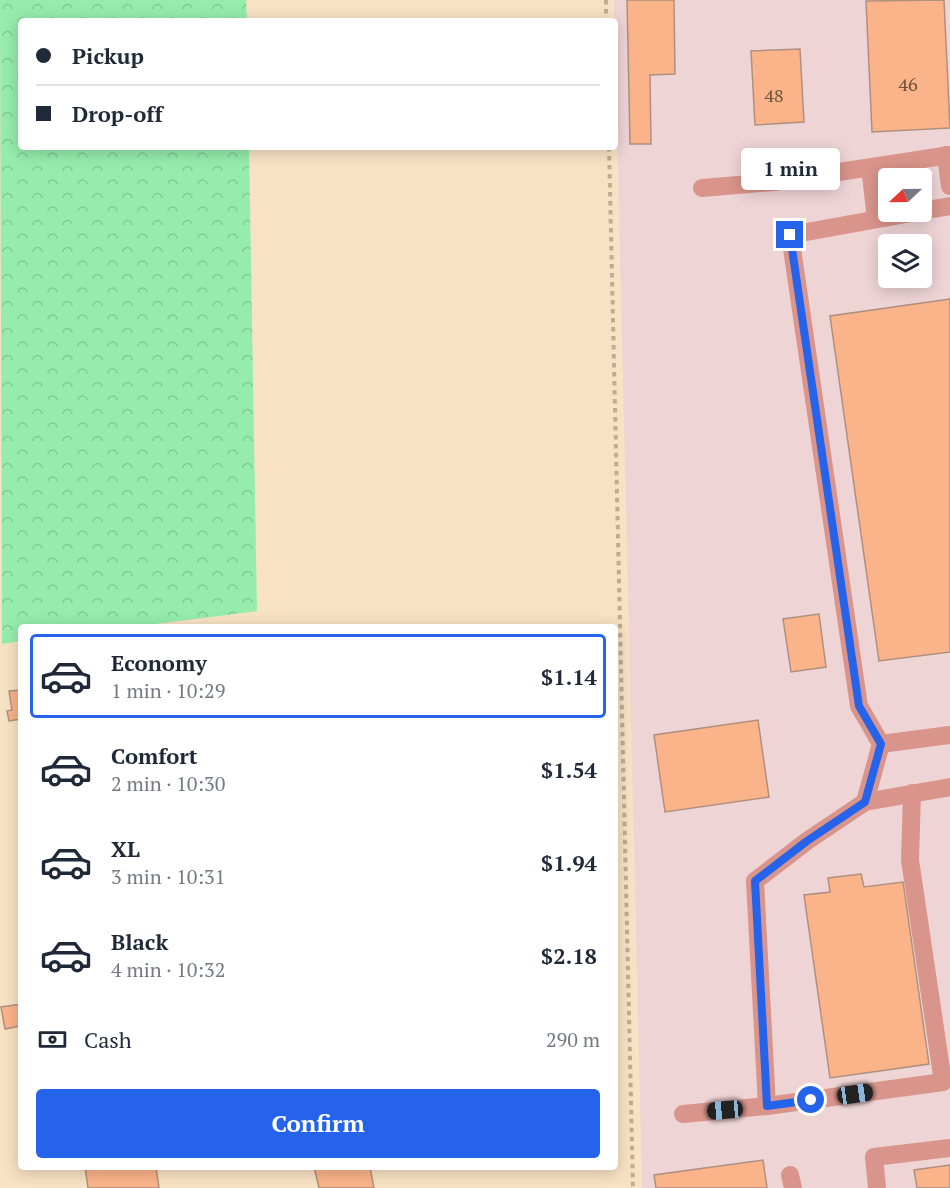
<!DOCTYPE html>
<html lang="en">
<head>
<meta charset="utf-8">
<style>
  :root { --surface:#fff; --page:#f6f6f7; --text:#1f2937; --muted:#747a83; --line:#e0e1e3; --accent:#2563eb }
  body { margin:0; font-family:"PT Serif",serif; background:var(--page); color:var(--text); height:100vh; display:flex; flex-direction:column; font-size:22px; white-space:nowrap }
  * { box-sizing:border-box; margin:0 }
  p { font-size:20px; color:var(--muted) }
  .icon { flex:none; width:33px; height:33px; fill:none; stroke:currentColor; stroke-width:2; stroke-linecap:round; stroke-linejoin:round }
  .map { position:relative; flex:1; overflow:hidden }
  .drawer { position:absolute; left:18px; top:624px; width:600px; height:546px; display:flex; flex-direction:column; background:var(--surface); border-radius:6px; box-shadow:0 3px 15px #0003 }
  .drawer>* { flex:none }
  .top-card { position:absolute; left:18px; top:18px; width:600px; height:132px; border-radius:6px; box-shadow:0 3px 15px #0003; display:grid; align-content:center; height:132px; padding:0 18px; background:var(--surface) }
  .needle { width:39px; rotate:248deg }
  .tools { position:absolute; left:878px; top:168px; display:grid; gap:12px }
  .tools a { display:grid; place-items:center; width:54px; height:54px; border-radius:6px; background:var(--surface); box-shadow:0 3px 15px #0003; font-size:30px }
  .end { position:absolute; width:27px; height:27px; margin:-14px; border:8px solid #2563eb; background:#fff; box-shadow:0 0 0 3px #fff }
  .from { border-radius:50% }
  .bubble { position:absolute; height:42px; border-radius:6px; background:var(--surface); box-shadow:0 3px 15px #0003; font-size:20px; font-weight:600; line-height:42px; text-align:center }
  .car { position:absolute; width:18px; height:36px; margin:-18px -9px; border-radius:8px; box-shadow:0 0 4px 2px #0007; background:linear-gradient(#222 24%,#8ab4d8 0 40%,#222 0 76%,#8ab4d8 0 86%,#222 0) }
  .top-card b { display:flex; align-items:center; gap:21px; height:57px; font-size:22px }
  .top-card b+b { border-top:2px solid var(--line) }
  .top-card i { width:15px; height:15px; background:var(--text) }
  ul { padding:10px 0 0; list-style:none }
  li { display:flex; align-items:center; gap:18px; height:84px; margin:0 12px 9px; padding:0 6px; border:3px solid transparent; border-radius:6px }
  li div { flex:1 }
  li b { display:block; font-size:22px }
  li em { font-style:normal; font-weight:600 }
  li.selected { border-color:var(--accent) }
  li>.icon { width:54px; height:54px; stroke-width:1.5 }
  .pay { display:flex; align-items:center; gap:15px; height:66px; padding:0 18px; font-size:22px }
  .pay p { margin-inline-start:auto }
  .action { display:flex; gap:12px; margin-top:auto; padding:12px 18px }
  .action a { flex:1; height:69px; border-radius:6px; background:var(--accent); color:#fff; font-size:24px; font-weight:600; line-height:69px; text-align:center }
  .map>svg:first-child { display:block }
</style>
</head>
<body>
<div class="map">
<svg width="950" height="1188" viewBox="0 0 950 1188">
  <defs>
    <pattern id="forest-crowns" width="20" height="18" patternUnits="userSpaceOnUse" patternTransform="scale(1.5)"><rect width="20" height="18" fill="#95ecad"/><path d="M2 6a3 3 0 1 1 6 0M12 15a3 3 0 1 1 6 0" fill="none" stroke="#81cb95"/></pattern>
  </defs>
  <rect width="100%" height="100%" fill="#f8e2c4"/>
  <path fill="#efd4d6" fill-rule="evenodd" d="M614 0H950V1188H642ZM888 178H921V212H888ZM888 244H921V278H888Z"/>
  <path fill="url(#forest-crowns)" d="M0 0H246L247 21H21V147H249L257 611 131 627H21V641L2 644Z"/>
  <path fill="#fbb389" stroke="#af907f" stroke-width="1.5" d="M627 0H674L675 74 650 75 651 144H630Z
    M944 0 950 128 872 132 866 1Z
    M800 49 804 122 755 125 751 51Z
    M950 299V652L879 661 830 316Z
    M819 614 826 667 791 672 783 619Z
    M21 690V719L9 721 7 711 12 710 9 691Z
    M758 720 769 797 665 812 654 735Z
    M861 874 864 887 903 882 929 1064 830 1078 804 895 830 892 828 878Z
    M21 1004V1026L5 1029 1 1007Z
    M763 1160 767 1188H656L654 1175Z
    M950 1165V1188H917L914 1170Z
    M85 1167H156L159 1188H88Z
    M314 1167H370L374 1188H319Z"/>
  <g fill="none" stroke-linecap="round" stroke-linejoin="round">
    <path stroke="#bead94" stroke-width="4" stroke-dasharray="4.5 4.5" stroke-linecap="butt" d="M606 0V21
      M609 147 633 1188"/>
    <path stroke="#d9958b" stroke-width="18" d="M946 155 950 186
      M870 167 876 219
      M702 188 774 182 950 155
      M921 211 950 206
      M881 744 859 706 790 235 917 212
      M865 802 881 744 950 735
      M767 1106 755 881 807 841 865 802 950 787
      M683 1114 767 1106 943 1082 910 860 912 793
      M790 1175 793 1188
      M877 1188 874 1157 950 1148"/>
  </g>
  <g fill="none" stroke-linecap="round" stroke-linejoin="round">
    <path stroke="#2563eb" stroke-width="8" d="M790 235 859 706 881 744 865 802 807 841 755 881 767 1106 811 1100"/>
  </g>
  <g text-anchor="middle" dominant-baseline="central" stroke-width="4.5" stroke-linejoin="round" paint-order="stroke">
    <g font-size="18" fill="#6a523e">
      <text x="908" y="84">46</text>
      <text x="774" y="95">48</text>
    </g>
  </g>
</svg>
<div class="tools">
<a><svg class="needle" viewBox="-14 -14 28 28"><path d="M0-13l5 13h-10z" fill="#e53935"/><path d="M0 13l5-13h-10z" fill="#747a83"/></svg></a>
<a><svg class="icon" aria-label="layers" viewBox="0 0 24 24"><path d="M12 4l9 5-9 5-9-5zM3 14l9 5 9-5"/></svg></a>
</div>
<i class="end from" style="left:811px;top:1100px"></i>
<i class="end" style="left:790px;top:235px"></i>
<div class="bubble" style="left:741px;top:148px;width:99px">1 min</div>
<i class="car" style="left:855px;top:1094px;rotate:82deg"></i>
<i class="car" style="left:725px;top:1110px;rotate:265deg"></i>
<div class="top-card">
<b><i class="from"></i>Pickup</b>
<b><i></i>Drop-off</b>
</div>
<section class="drawer">
<ul>
<li class="selected"><svg class="icon" aria-label="car" viewBox="0 0 24 24"><path d="M5 17H2v-5l4-1 3-4h7l3 4 3 1v5h-3M9 17h6M6 11h13"/><circle cx="7" cy="17" r="2"/><circle cx="17" cy="17" r="2"/></svg><div><b>Economy</b><p>1 min · 10:29</p></div><em>$1.14</em></li>
<li><svg class="icon" aria-label="car" viewBox="0 0 24 24"><path d="M5 17H2v-5l4-1 3-4h7l3 4 3 1v5h-3M9 17h6M6 11h13"/><circle cx="7" cy="17" r="2"/><circle cx="17" cy="17" r="2"/></svg><div><b>Comfort</b><p>2 min · 10:30</p></div><em>$1.54</em></li>
<li><svg class="icon" aria-label="car" viewBox="0 0 24 24"><path d="M5 17H2v-5l4-1 3-4h7l3 4 3 1v5h-3M9 17h6M6 11h13"/><circle cx="7" cy="17" r="2"/><circle cx="17" cy="17" r="2"/></svg><div><b>XL</b><p>3 min · 10:31</p></div><em>$1.94</em></li>
<li><svg class="icon" aria-label="car" viewBox="0 0 24 24"><path d="M5 17H2v-5l4-1 3-4h7l3 4 3 1v5h-3M9 17h6M6 11h13"/><circle cx="7" cy="17" r="2"/><circle cx="17" cy="17" r="2"/></svg><div><b>Black</b><p>4 min · 10:32</p></div><em>$2.18</em></li>
</ul>
<div class="pay"><svg class="icon" aria-label="cash" viewBox="0 0 24 24"><path d="M3 7h18v10H3z"/><circle cx="12" cy="12" r="2"/></svg>Cash<p>290 m</p></div>
<div class="action"><a>Confirm</a></div>
</section>
</div>
</body>
</html>
